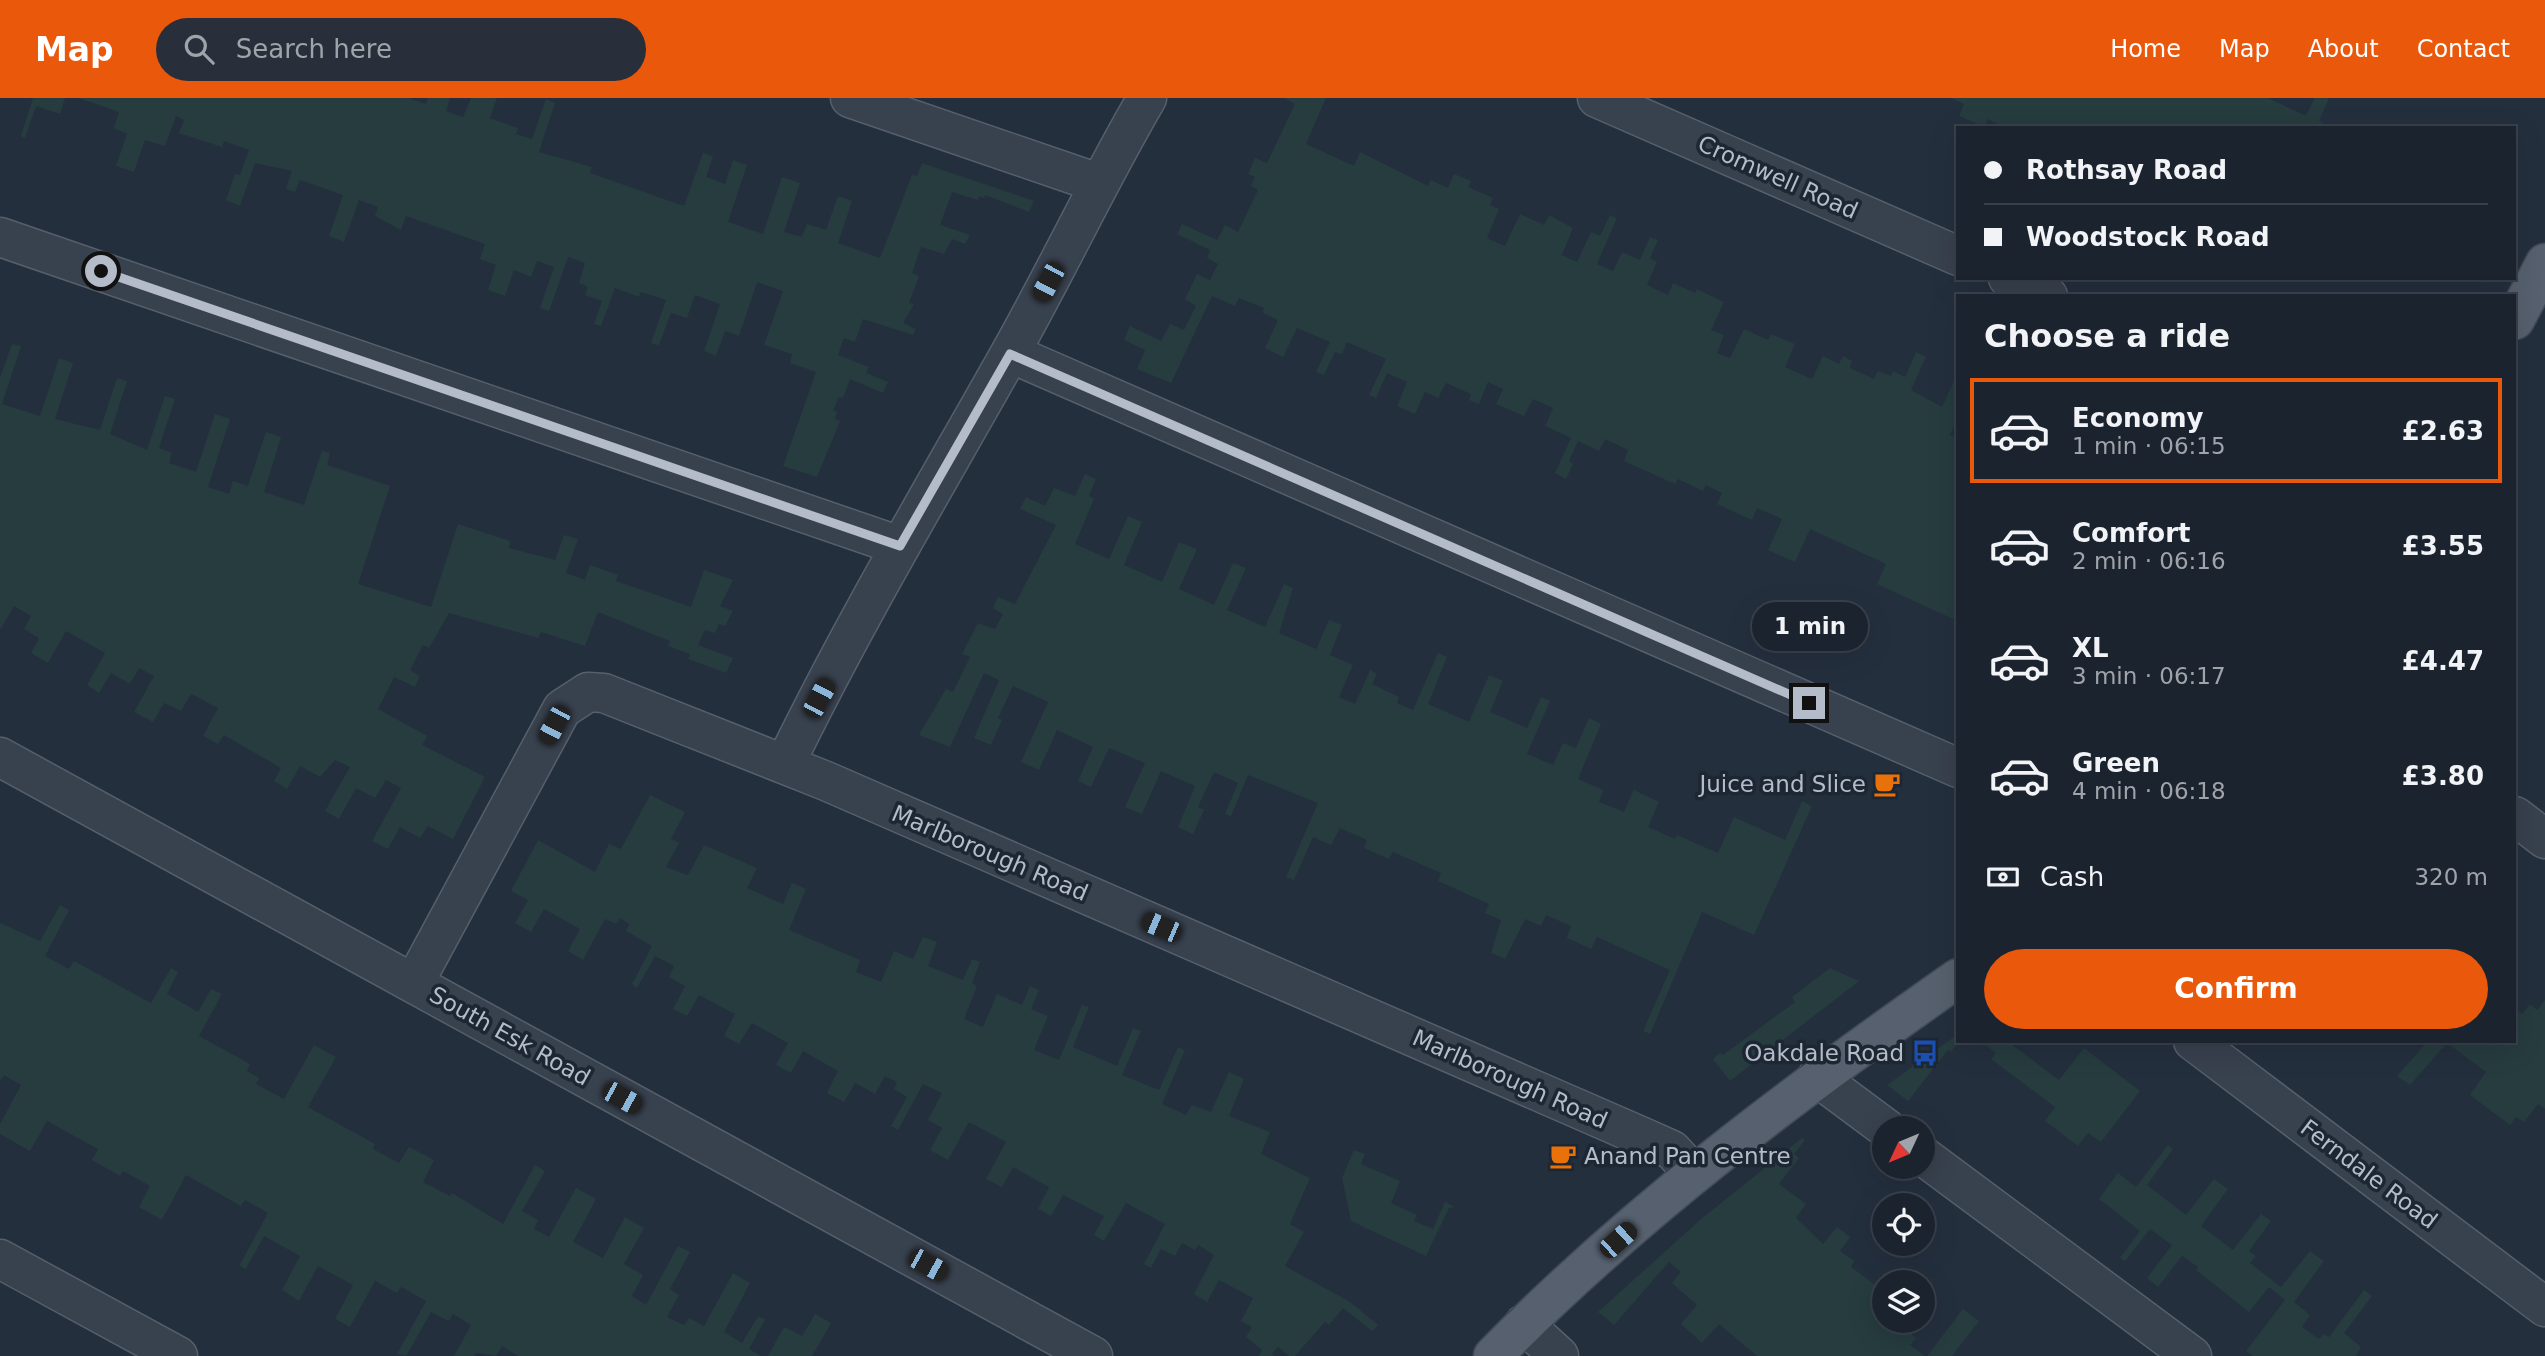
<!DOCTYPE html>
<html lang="en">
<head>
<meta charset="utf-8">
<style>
  :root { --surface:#1b232e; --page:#282f3a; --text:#f1f3f6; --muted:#a0a4aa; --line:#39404a; --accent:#ea580c }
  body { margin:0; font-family:"DejaVu Sans",sans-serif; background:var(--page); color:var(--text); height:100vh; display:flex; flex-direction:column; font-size:26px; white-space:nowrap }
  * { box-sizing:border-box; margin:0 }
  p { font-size:23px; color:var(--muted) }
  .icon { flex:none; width:38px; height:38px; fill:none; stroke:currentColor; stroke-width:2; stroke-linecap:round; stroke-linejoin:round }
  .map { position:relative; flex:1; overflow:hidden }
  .drawer { position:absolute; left:1956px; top:196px; width:560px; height:749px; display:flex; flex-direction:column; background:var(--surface); border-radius:0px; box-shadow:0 7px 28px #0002,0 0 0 2px var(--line) }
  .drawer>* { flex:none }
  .top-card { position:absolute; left:1956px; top:28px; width:560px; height:154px; border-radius:0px; box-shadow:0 7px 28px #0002,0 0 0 2px var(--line); display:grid; align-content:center; height:154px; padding:0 28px; background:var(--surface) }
  .needle { width:46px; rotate:226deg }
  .controls { position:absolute; left:1872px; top:1018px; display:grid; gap:14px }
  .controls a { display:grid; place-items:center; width:63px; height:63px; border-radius:50%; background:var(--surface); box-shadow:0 7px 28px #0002,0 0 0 2px var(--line); font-size:35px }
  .end { position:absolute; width:32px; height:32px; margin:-16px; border:9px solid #b4bcc9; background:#111; box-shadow:0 0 0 4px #111 }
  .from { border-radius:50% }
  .bubble { position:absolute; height:49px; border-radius:24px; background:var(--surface); box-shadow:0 7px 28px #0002,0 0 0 2px var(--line); font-size:23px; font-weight:700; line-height:49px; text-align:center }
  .car { position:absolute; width:21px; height:42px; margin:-21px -10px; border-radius:9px; box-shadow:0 0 5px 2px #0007; background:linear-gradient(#222 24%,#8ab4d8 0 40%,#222 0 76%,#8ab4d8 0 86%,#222 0) }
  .top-card b { display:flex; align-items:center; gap:24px; height:66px; font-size:26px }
  .top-card b+b { border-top:2px solid var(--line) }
  .top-card i { width:18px; height:18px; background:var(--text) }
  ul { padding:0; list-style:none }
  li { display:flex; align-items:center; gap:21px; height:105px; margin:0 14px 10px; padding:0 14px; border:4px solid transparent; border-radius:0px }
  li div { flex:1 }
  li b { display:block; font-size:26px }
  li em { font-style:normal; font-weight:700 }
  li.selected { border-color:var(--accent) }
  li>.icon { width:63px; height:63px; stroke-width:1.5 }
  h2 { padding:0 28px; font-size:32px; line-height:84px }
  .pay { display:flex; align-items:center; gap:18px; height:77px; padding:0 28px; font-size:26px }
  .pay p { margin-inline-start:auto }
  .primary-button { display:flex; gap:14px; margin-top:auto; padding:14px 28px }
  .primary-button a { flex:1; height:80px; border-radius:42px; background:var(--accent); color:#fff; font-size:28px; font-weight:700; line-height:80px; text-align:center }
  header { display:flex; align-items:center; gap:42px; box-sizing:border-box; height:98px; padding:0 35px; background:var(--accent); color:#fff }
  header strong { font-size:33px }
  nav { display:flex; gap:38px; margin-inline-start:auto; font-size:24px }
  .search { width:490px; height:63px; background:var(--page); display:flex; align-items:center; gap:18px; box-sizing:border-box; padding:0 24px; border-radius:38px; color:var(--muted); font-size:26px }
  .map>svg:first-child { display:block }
</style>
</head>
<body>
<header>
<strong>Map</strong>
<div class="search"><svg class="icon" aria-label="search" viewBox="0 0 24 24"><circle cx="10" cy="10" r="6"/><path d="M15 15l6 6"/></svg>Search here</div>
<nav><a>Home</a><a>Map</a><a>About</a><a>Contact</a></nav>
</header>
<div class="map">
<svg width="2545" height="1258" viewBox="0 0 2545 1258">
  <rect width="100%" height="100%" fill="#242f3e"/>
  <path fill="#263c3f" d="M33 0H65L60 16 36 8 25 40 21 38Z
    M79 0H408L426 6 428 0H450L446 13 463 19 471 0H497L490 20 518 30 516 36 532 41 546 1 555 5 539 54 592 69 590 75 684 108 703 55 713 58 706 79 725 86 733 62 747 67 728 124 763 136 782 79 800 85 784 134 802 139 807 126 826 132 838 98 852 103 838 145 880 160 912 77 917 78 922 65 1034 103 1029 114 985 97 984 100 979 98 978 102 952 94 940 127 970 137 965 146 952 141 944 156 921 149 912 175 919 178 909 205 914 206 903 225 916 231 913 237 863 221 855 244 844 240 838 257 869 269 866 275 888 284 883 295 850 281 843 300 839 299 833 312 837 314 835 321 840 323 817 379 783 368 816 274 790 265 792 256 764 247 783 193 757 184 739 238 725 233 716 258 704 253 720 206 695 197 687 220 671 215 659 247 651 245 666 202 641 194 639 199 615 190 601 228 594 226 602 203 585 197 588 189 579 185 585 165 568 159 549 213 540 210 554 169 537 163 531 179 514 172 505 198 488 192 496 167 480 161 485 146 406 118 401 132 375 118 378 109 359 102 344 144 329 138 343 97 300 82 295 94 286 91 292 73 255 65 240 108 226 102 235 76 240 77 249 52 224 43 222 49 179 35 184 22 176 18 165 48 145 42 134 74 116 68 127 36 114 30 119 14Z
    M1284 0H1326L1306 46 1354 68 1360 54 1428 88 1431 82 1448 90 1454 76 1471 83 1468 89 1493 100 1490 107 1499 111 1487 140 1505 148 1520 116 1544 127 1549 117 1573 130 1562 157 1577 164 1591 134 1600 138 1610 117 1617 120 1597 166 1613 173 1622 154 1640 162 1650 139 1658 142 1650 160 1657 164 1647 187 1668 197 1673 185 1695 195 1697 191 1724 204 1711 232 1724 237 1717 255 1730 260 1744 231 1768 242 1771 236 1795 246 1785 269 1812 281 1823 258 1839 266 1843 258 1852 263 1850 270 1874 281 1878 273 1891 278 1893 273 1905 279 1916 254 1926 259 1911 292 1942 309 1958 274V319L1950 337 1958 341V510L1953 521 1877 486 1886 466 1810 431 1795 464 1768 452 1782 421 1757 410 1752 422 1717 406 1722 395 1706 387 1703 393 1678 381 1675 386 1624 363 1628 352 1605 341 1599 353 1578 343 1569 363 1573 366 1566 381 1555 375 1571 340 1545 328 1553 310 1533 301 1524 318 1496 306 1503 291 1488 284 1479 306 1469 302 1471 296 1446 285 1438 300 1425 294 1415 316 1397 308 1407 284 1387 275 1376 300 1369 297 1386 261 1347 244 1342 256 1335 254 1324 277 1316 274 1330 244 1297 230 1283 259 1265 250 1278 222 1263 215 1264 210 1239 200 1235 208 1212 198 1171 285 1137 271 1145 252 1124 242 1130 228 1161 243 1170 226 1184 232 1196 208 1185 201 1197 176 1210 182 1218 166 1207 160 1210 152 1177 136 1182 126 1217 142 1225 127 1238 134 1258 92 1251 88 1255 79 1248 76 1255 60 1267 65 1295 6Z
    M1951 0H2268L2306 18 2315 0H2329L2319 23 2332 30H2005L1988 21 1984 29 1959 18 1964 6Z
    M12 246 21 248 2 306 40 318 59 260 73 265 55 321 100 332 117 280 127 283 110 336 147 352 165 298 175 301 159 350 172 355 169 365 196 374 215 316 230 321 208 389 229 396 233 383 248 388 266 334 281 339 264 394 304 407 322 353 330 355 327 367 390 388 358 486 431 509 458 426 510 443 509 450 555 462 564 437 578 441 566 475 585 482 590 467 618 477 616 483 691 509 704 472 733 482 720 508 733 513 725 528 719 526 715 535 705 532 698 547 733 560 726 575 688 561 690 556 668 548 670 543 598 514 585 548 541 534 538 540 449 515 429 550 423 547 410 572 420 578 415 589 394 579 378 611 427 638 422 647 485 679 453 741 428 728 420 740 400 729 388 751 372 743 401 690 386 682 375 700 356 690 339 721 325 713 350 669 335 662 320 679 300 668 287 691 274 683 281 670 224 637 218 646 203 638 218 610 191 596 181 613 164 605 153 624 134 614 154 578 139 570 130 586 111 575 99 595 87 587 105 555 66 533 48 565 31 555 39 540 24 531 31 518 14 508 0 532V280Z
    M1085 376 1096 381 1089 398 1094 401 1075 446 1109 461 1128 418 1142 424 1124 467 1162 484 1179 444 1197 451 1179 491 1214 507 1233 465 1246 470 1227 512 1265 529 1284 486 1293 490 1279 535 1316 551 1329 522 1342 527 1330 557 1353 567 1339 599 1355 606 1370 572 1377 576 1372 586 1399 599 1397 605 1413 612 1438 555 1447 559 1428 606 1469 624 1489 577 1503 583 1490 614 1527 630 1541 599 1550 603 1527 656 1553 667 1563 645 1576 650 1589 620 1601 626 1578 681 1603 692 1599 704 1624 714 1639 679 1634 692 1659 704 1648 729 1675 741 1677 737 1718 755 1734 719 1785 742 1802 703 1812 708 1754 837 1702 814 1650 936 1643 933 1670 872 1597 839 1591 851 1567 840 1571 828 1546 817 1541 828 1525 821 1505 861 1491 855 1501 822 1485 815 1489 806 1438 783 1441 775 1393 754 1389 761 1364 750 1367 742 1340 730 1331 747 1313 739 1294 782 1286 779 1318 705 1248 677 1231 718 1225 716 1238 685 1214 674 1198 709 1204 712 1193 736 1178 729 1195 688 1161 673 1142 716 1125 709 1145 665 1109 650 1091 689 1078 683 1093 649 1057 632 1039 672 1021 664 1048 604 1013 588 998 620 1002 622 991 647 974 640 999 582 984 575 950 649 919 637 946 591 953 594 970 559 962 556 978 525 995 531 1003 516 993 510 998 499 1015 506 1056 427 1020 411 1026 399 1045 408 1054 390 1075 398Z
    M650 697 685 714 671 741 679 745 666 769 688 777 704 747 757 770 747 790 783 806 792 785 806 791 789 832 860 862 856 874 881 884 894 853 913 861 923 839 937 844 928 868 963 882 972 861 980 864 972 885 977 888 964 921 983 929 997 896 1022 907 1030 888 1039 892 1031 911 1048 918 1034 952 1059 962 1082 907 1089 909 1073 949 1117 968 1133 930 1141 933 1122 977 1159 992 1178 949 1185 952 1162 1006 1186 1017 1192 1007 1211 1014 1229 974 1244 981 1229 1018 1270 1034 1261 1056 1310 1080 1290 1126 1304 1134 1285 1168 1350 1204 1378 1227 1372 1233 1343 1210 1329 1227 1325 1224 1295 1258H1289L1278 1249 1272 1256 1275 1258H1259L1262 1252 1246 1239 1252 1229 1241 1223 1253 1200 1219 1182 1207 1204 1194 1196 1214 1157 1198 1147 1195 1152 1182 1145 1175 1158 1161 1151 1151 1170 1144 1166 1165 1126 1126 1105 1104 1143 1094 1137 1104 1118 1063 1097 1051 1118 1038 1111 1049 1089 1013 1069 1002 1089 986 1081 1006 1044 969 1024 948 1062 930 1052 942 1030 928 1022 942 995 923 986 898 1032 891 1028 907 999 894 991 897 984 885 978 875 996 855 985 844 1004 827 995 838 973 803 953 791 975 776 967 788 945 752 925 739 946 724 938 735 916 699 897 687 918 673 911 685 888 669 879 674 868 655 858 637 890 632 886 652 848 626 833 629 826 620 820 616 826 605 821 583 862 568 853 580 831 544 811 531 834 515 825 528 802 511 793 538 742 595 774 609 746 621 751Z
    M60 807 69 812 45 858 69 871 74 863 151 905 171 870 178 874 167 896 198 914 211 891 222 896 199 938 250 966 247 973 259 980 256 986 284 1001 314 947 336 959 308 1009 375 1046 373 1051 399 1065 409 1049 434 1062 423 1084 450 1098 452 1095 503 1126 535 1067 545 1073 522 1113 538 1122 534 1131 549 1139 576 1090 596 1101 573 1144 603 1160 625 1119 644 1130 624 1166 643 1177 632 1198 646 1207 678 1148 690 1154 670 1191 679 1197 667 1219 684 1227 689 1220 704 1228 733 1175 750 1185 724 1234 742 1245 758 1218 765 1221 749 1251 761 1258H518L502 1248 496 1258 476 1255 474 1258H454L471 1227 453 1216 449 1223 431 1214 406 1258 397 1256 426 1203 401 1189 397 1195 375 1183 350 1229 335 1221 353 1187 318 1168 299 1203 282 1192 300 1158 264 1138 246 1171 239 1168 268 1115 245 1102 241 1108 186 1077 162 1122 139 1109 150 1088 123 1073 120 1078 92 1062 98 1051 47 1023 30 1053 0 1036V1026L21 987 4 977 0 983V825L40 843Z
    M1830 870 1859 883 1730 983 1713 961 1720 955 1723 957 1795 904 1792 899Z
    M2545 902V1011L2538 1006 2524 1024 2516 1019 2510 1027 2470 997 2486 974 2447 945 2410 987 2397 978 2428 943H2515V910L2522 916 2530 906 2537 912Z
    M1958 936 1959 943 1951 954 1948 952 1908 1003 1887 987Z
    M1981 943H2007L2059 982 2084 950 2140 993 2101 1044 2088 1035 2078 1048 2045 1023 2055 1009 1991 961 1996 955Z
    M1802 1040 1805 1042 1794 1056 1799 1060 1779 1086 1806 1106 1796 1120 1823 1146 1837 1129 1850 1139 1840 1153 1854 1163 1851 1169 1878 1189 1885 1185V1223H1904L1901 1228 1916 1240 1910 1247 1925 1258H1757L1719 1226 1702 1245 1681 1226 1697 1207 1672 1185 1681 1174 1669 1164 1614 1227 1598 1214 1700 1122Z
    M2168 1047 2173 1051 2147 1087 2186 1117 2214 1081 2228 1091 2201 1128 2233 1152 2261 1116 2271 1123 2249 1153 2256 1158 2250 1165 2281 1189 2310 1153 2324 1163 2294 1204 2310 1217 2302 1229 2319 1241 2324 1236 2329 1239 2364 1192 2372 1198 2344 1235 2361 1249 2356 1258H2253L2246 1253 2285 1202 2269 1189 2249 1214 2196 1172 2198 1169 2182 1158 2158 1189 2147 1180 2172 1147 2150 1131 2125 1163 2120 1160 2140 1133 2099 1101 2118 1075 2136 1089Z
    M1354 1052 1365 1056 1361 1066 1400 1083 1391 1105 1417 1117 1414 1123 1433 1131 1445 1104 1455 1109 1449 1110 1426 1158 1351 1123 1342 1080Z
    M1963 1211 1979 1223 1952 1258H1927Z
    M815 1216 831 1225 812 1258H768L784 1229 802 1238Z"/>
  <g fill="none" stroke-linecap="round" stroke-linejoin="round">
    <g stroke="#565f6c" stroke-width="41">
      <path id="minor" d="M850 0 1098 85
        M1597 0 1958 158
        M0 139 900 448
        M2008 180 2048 198
        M1010 255 1958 670
        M0 659 1093 1258
        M785 666C853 526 933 392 1009 257 1057 172 1098 84 1147 0
        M2515 718 2545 741
        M414 885 562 611 588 594 604 595 826 683 1645 1040 1672 1052 1694 1076
        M2193 943 2545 1209
        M1817 979 1887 1031
        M1923 1058 2192 1258
        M0 1161 178 1258
        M1524 1226 1559 1258"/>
    </g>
    <g stroke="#414a57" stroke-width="41">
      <path id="major" d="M2515 222 2545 165
        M1493 1258C1633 1115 1795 994 1958 880"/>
    </g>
    <use href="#minor" stroke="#38414e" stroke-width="38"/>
    <use href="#major" stroke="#56606e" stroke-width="38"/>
  </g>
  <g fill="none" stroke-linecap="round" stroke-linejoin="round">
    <path stroke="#b4bcc9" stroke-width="9" d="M101 173 900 448 1010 256 1809 605"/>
  </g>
  <defs>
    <g id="cafe-bare" transform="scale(2.1)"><path d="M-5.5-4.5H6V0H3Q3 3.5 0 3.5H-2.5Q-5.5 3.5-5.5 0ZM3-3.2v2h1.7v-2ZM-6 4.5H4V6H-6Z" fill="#e8710a" stroke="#1d2633" stroke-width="2.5" paint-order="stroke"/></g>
    <g id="bus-bare" transform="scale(2.1)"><path d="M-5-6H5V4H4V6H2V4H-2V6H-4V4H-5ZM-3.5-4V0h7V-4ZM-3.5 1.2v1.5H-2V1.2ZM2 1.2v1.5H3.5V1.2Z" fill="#1a4fb4" stroke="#1d2633" stroke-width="2.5" paint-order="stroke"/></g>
  </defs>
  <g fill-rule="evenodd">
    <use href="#cafe-bare" x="1887" y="686"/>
    <use href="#bus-bare" x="1925" y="955"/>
    <use href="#cafe-bare" x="1563" y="1058"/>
  </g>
  <g text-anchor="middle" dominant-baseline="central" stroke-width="7" stroke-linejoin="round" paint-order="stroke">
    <g font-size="23" fill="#b4bcc9" stroke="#1d2633">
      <text transform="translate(1778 79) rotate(24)">Cromwell Road</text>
      <text transform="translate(990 755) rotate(23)">Marlborough Road</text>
      <text transform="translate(510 938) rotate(29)">South Esk Road</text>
      <text transform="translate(1510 981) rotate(24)">Marlborough Road</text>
      <text transform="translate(2369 1076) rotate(37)">Ferndale Road</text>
    </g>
    <g font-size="23" fill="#b4bcc9" stroke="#1d2633" text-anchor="end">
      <text x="1866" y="686">Juice and Slice</text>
      <text x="1904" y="955">Oakdale Road</text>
      <text x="1584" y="1058" text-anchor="start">Anand Pan Centre</text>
    </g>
  </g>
</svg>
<div class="controls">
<a><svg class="needle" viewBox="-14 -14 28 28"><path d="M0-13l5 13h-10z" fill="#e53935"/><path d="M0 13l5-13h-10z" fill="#a0a4aa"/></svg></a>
<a><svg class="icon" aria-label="locate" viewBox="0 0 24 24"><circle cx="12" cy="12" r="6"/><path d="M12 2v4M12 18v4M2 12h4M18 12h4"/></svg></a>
<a><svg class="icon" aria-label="layers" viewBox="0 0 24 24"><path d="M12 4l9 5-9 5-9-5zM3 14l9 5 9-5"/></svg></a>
</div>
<i class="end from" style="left:101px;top:173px"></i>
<i class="end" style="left:1809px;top:605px"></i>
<div class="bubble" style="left:1752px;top:504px;width:116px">1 min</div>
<i class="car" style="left:1048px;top:184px;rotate:208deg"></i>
<i class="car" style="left:819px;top:600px;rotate:28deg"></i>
<i class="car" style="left:554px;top:627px;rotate:208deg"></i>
<i class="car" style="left:1161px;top:829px;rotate:293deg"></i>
<i class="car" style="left:622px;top:1000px;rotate:119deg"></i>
<i class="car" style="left:1618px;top:1142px;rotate:48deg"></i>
<i class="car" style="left:928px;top:1167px;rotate:119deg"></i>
<div class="top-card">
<b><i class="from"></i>Rothsay Road</b>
<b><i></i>Woodstock Road</b>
</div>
<section class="drawer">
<h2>Choose a ride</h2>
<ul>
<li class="selected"><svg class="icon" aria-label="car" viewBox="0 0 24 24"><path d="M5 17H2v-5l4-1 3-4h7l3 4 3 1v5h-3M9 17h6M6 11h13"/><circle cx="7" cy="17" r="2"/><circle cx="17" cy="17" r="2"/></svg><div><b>Economy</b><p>1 min · 06:15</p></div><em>£2.63</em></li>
<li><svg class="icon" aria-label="car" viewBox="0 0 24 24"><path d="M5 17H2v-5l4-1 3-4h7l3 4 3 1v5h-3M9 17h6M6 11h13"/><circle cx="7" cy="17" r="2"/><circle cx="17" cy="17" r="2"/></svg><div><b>Comfort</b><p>2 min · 06:16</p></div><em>£3.55</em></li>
<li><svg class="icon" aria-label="car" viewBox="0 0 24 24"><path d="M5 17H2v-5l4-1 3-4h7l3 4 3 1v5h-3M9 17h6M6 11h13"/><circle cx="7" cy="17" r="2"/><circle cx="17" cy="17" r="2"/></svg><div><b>XL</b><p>3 min · 06:17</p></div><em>£4.47</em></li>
<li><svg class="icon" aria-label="car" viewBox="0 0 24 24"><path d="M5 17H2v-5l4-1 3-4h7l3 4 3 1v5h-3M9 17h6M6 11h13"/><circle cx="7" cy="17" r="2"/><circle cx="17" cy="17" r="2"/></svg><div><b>Green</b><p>4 min · 06:18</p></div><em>£3.80</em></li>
</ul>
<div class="pay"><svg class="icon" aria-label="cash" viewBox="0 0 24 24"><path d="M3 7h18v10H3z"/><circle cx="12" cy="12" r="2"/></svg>Cash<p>320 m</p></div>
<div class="primary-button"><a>Confirm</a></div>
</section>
</div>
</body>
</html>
